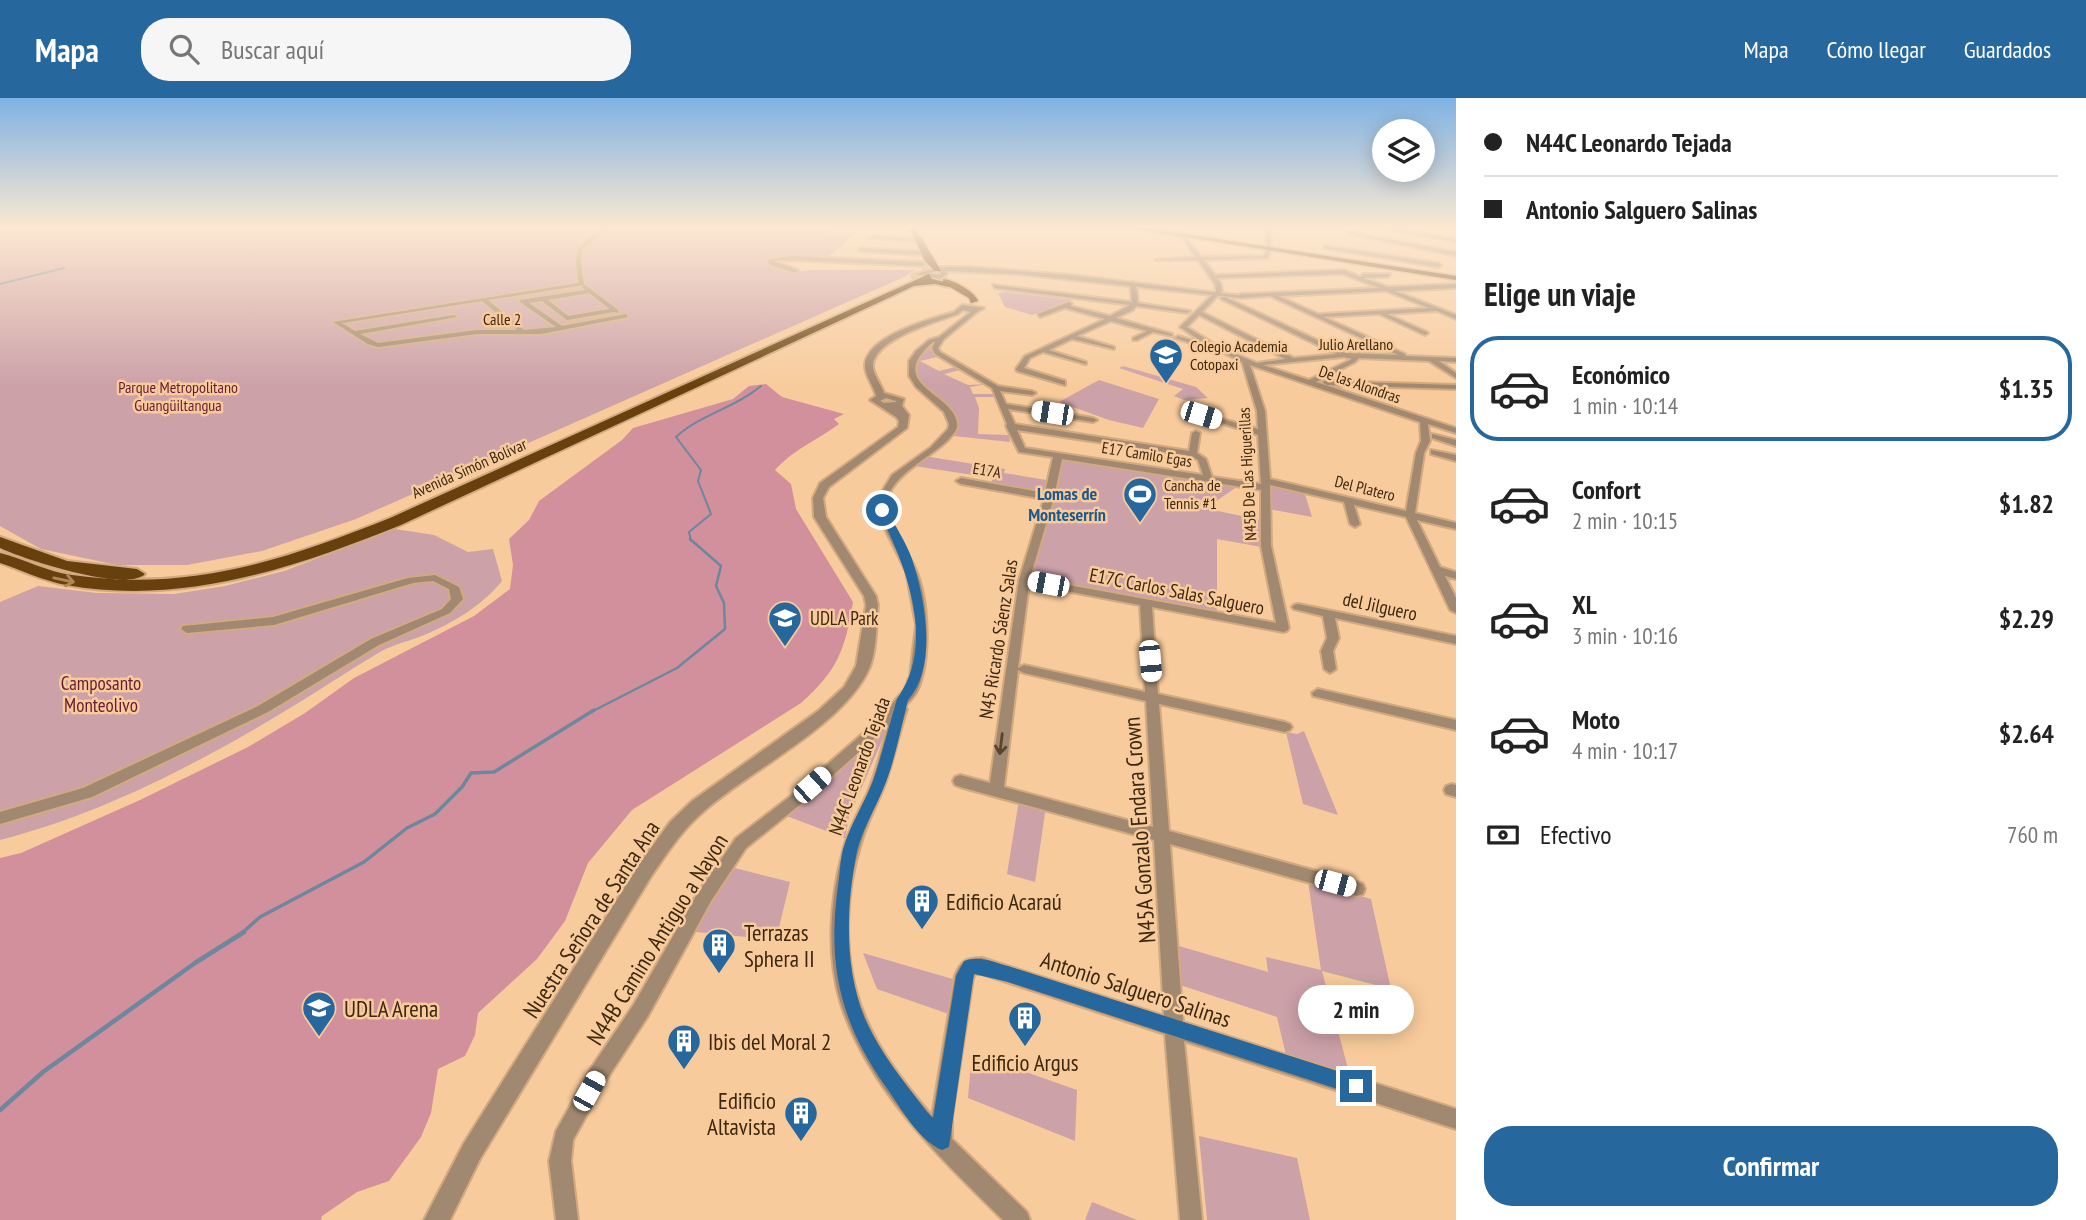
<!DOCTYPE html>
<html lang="es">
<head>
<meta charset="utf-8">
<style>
  :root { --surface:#fff; --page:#f6f6f6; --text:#222; --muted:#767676; --line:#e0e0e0; --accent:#26679d }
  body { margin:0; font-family:"PT Sans Narrow",sans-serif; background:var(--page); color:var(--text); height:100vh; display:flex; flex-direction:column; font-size:26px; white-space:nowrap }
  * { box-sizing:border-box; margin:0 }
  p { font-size:23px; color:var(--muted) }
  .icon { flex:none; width:38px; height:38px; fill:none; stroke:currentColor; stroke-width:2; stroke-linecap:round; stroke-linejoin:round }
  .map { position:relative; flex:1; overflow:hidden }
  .side { display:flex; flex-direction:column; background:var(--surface); width:630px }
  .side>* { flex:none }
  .banner { display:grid; align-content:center; height:154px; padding:0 28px; background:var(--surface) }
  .tools { position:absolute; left:1372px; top:21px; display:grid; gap:14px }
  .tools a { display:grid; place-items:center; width:63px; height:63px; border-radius:50%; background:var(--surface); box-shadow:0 4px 18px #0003; font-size:35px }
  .end { position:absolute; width:32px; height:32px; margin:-16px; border:9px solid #26679d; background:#fff; box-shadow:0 0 0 4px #fff }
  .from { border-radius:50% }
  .bubble { position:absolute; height:49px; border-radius:24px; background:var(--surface); box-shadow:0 4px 18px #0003; font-size:23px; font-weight:600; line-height:49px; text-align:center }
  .car { position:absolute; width:21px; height:42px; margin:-21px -10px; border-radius:9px; box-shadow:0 0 5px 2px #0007; background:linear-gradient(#fff 24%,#345 0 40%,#fff 0 76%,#345 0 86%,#fff 0) }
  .banner b { display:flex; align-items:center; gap:24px; height:66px; font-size:26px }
  .banner b+b { border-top:2px solid var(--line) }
  .banner i { width:18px; height:18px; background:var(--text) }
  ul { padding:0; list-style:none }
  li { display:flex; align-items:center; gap:21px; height:105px; margin:0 14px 10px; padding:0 14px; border:4px solid transparent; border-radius:28px }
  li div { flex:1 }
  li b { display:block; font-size:26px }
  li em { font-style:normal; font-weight:600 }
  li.active { border-color:var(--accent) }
  li>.icon { width:63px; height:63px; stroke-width:1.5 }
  h2 { padding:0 28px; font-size:32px; line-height:84px }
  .pay { display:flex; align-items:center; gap:18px; height:77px; padding:0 28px; font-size:26px }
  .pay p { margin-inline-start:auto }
  .cta { display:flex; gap:14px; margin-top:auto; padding:14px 28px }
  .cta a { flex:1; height:80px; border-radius:28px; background:var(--accent); color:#fff; font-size:28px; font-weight:600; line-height:80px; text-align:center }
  header { display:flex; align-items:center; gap:42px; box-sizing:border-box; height:98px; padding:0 35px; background:var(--accent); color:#fff }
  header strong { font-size:33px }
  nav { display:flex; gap:38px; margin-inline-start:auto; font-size:24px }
  .search { width:490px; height:63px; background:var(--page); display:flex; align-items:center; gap:18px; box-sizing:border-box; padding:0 24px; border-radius:28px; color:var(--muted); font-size:26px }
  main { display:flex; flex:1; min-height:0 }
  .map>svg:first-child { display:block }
</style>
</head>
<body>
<header>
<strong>Mapa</strong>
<div class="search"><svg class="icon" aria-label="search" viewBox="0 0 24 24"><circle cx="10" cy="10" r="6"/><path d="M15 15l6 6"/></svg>Buscar aquí</div>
<nav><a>Mapa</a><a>Cómo llegar</a><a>Guardados</a></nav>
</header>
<main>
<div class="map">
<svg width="1456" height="1122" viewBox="0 0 1456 1122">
  <rect width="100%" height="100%" fill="#f8cb9c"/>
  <path fill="#cca1a8" d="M0 131 821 132 824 135 856 134C848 141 839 151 830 157 813 168 786 155 767 162L773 168 792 174 812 172H916L904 179 356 421 262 453 187 467H117L41 451 0 428Z
    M1005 194 1072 202 1032 217 1005 209 998 195Z
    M935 241V250L941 258 920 263 939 273 955 269 960 272 944 276 968 287 987 286 970 289 973 296H995L996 299H975L979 310 978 336 1009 337 1010 344 954 338 950 317 919 287 912 263Z
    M1123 268 1196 289 1208 300 1184 302 1174 298 1183 291 1119 270Z
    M1099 282 1159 301 1143 330 1109 322 1059 304Z
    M924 358 1005 371 1004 375 1052 383 1059 358 1241 386 1212 406 1218 413 1265 423 1267 450 1217 441V515L1024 482 1049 399 990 388 993 380 914 368Z
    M1266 386 1304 393 1312 419 1269 411Z
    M395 431 434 437 468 454 493 451 502 483C482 508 450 527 419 539 406 544 392 547 380 554 346 574 314 596 280 616 194 668 98 717 0 742V504L38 488 97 495 174 496 225 488 284 473Z
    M887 631 849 719 845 740 784 717 828 678Z
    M1304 633 1338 717 1303 706 1286 634 1297 636Z
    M1019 702 1046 708 1035 784 1007 776Z
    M727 768 790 784 776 842 687 833Z
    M1308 783 1371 801 1391 891 1322 873 1350 978 1286 957 1277 919 1174 885 1172 846 1268 874 1266 859 1321 872Z
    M863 855 970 886 963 921 877 891Z
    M972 955 1077 992 1075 1043 968 1000Z
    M1199 1038 1297 1060 1310 1122H1207Z
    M1092 1104 1137 1122H1085Z"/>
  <path fill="#d2909c" d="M766 286 782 299 844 316 834 321 839 326C816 343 794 351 775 372L791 386 796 411 853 504C845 552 838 572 801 605L632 712 588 765 565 823 537 861 478 915 475 937 465 958 438 971 431 1015 421 1039 389 1083 357 1094 322 1118 321 1122H0V760L21 755 140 702 248 649 305 615 354 580 474 518 510 491 513 467 509 441 529 422 539 403 622 342 633 330 733 301 749 288Z"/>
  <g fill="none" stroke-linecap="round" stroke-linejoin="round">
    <path stroke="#6d879e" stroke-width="2" d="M0 186 64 170
      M691 443 689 434 711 416 698 383 701 372 676 339C701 316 735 310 761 288"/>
    <path stroke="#6d879e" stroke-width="2.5" d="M591 614 677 570 725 531 724 505 716 488 721 468 690 441"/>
    <path stroke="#6d879e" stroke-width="3.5" d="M242 835 260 819 364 764 407 730 435 716 462 689 471 675 494 674 594 612"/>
    <path stroke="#6d879e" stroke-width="4.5" d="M0 1012 43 974 195 865 244 834"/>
    <path stroke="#d3aa80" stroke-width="8" stroke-dasharray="8 3.5" stroke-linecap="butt" d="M924 163 930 173 946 183"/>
    <path stroke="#d3aa80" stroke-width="9" stroke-dasharray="9 4.5" stroke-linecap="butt" d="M912 181 929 171"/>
    <g stroke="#d3aa80" stroke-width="4">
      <path id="minor" d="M602 131H608L582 152 581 164 584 187 488 202 524 232 556 229 520 204V202L585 192 582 189 585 187 617 211 619 215 613 214 567 222 542 203 529 205 562 228 626 216 628 219 541 236H477L378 249 368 246 333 224 579 185C573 153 575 148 602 131ZM589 195 610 211 568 218 548 202ZM482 203 517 232H477L378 245 360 236 457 219 454 217 355 233 342 225Z
        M822 131H826L827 133 823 134Z
        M1266 131H1270L1271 150 1268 160 1204 162 1215 177 1344 172 1361 179 1363 176H1390L1388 179 1363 180 1388 189 1456 186V190L1395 193 1456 217V221L1437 213 1387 216 1427 234 1428 235 1425 237 1379 216 1324 219 1405 256 1406 258 1456 260V264L1439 263 1456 275V280L1429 263 1359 260 1355 264 1316 284 1456 330V335L1428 326 1430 343 1424 355 1415 415 1456 425V431L1417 422 1440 469 1456 474V481L1445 478 1456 500V515L1450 512 1406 419 1354 407 1360 426 1355 429 1350 426 1344 404 1270 387 1271 448 1289 530 1287 533 1283 534 1152 509 1158 596 1285 624 1290 626 1292 629 1290 632 1285 634 1159 606 1169 733 1357 784 1363 786 1365 791 1363 796 1357 798 1170 746 1183 924 1456 1011V1031L1184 943 1202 1122H1180L1165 936 982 876H975L973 880 952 1018V1041L1027 1114 1030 1122H1003C940 1060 869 992 841 906 826 857 830 802 843 753 848 732 859 714 868 694 877 672 882 650 888 628L802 705 746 750 711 803 648 918 605 984 573 1042 571 1063 578 1122H556L549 1063 556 1033 591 970 634 906 699 793 736 740 792 697 876 624 905 591 910 578 916 527 906 473 880 421 878 400 892 377 931 349 948 331 949 326 944 314 916 289 909 278V263L916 253 929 242 939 239 973 212H977V214L944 241 938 250 940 254 998 288 1032 293 1036 295 1032 297 1000 293 1006 306 1093 320 1097 322 1093 324 1008 311 1015 326 1189 353 1192 335 1196 333 1200 335 1197 355 1206 361 1212 379 1261 386 1258 337 1197 317 1201 315 1258 331 1257 313 1242 264 1205 246 1203 249 1175 240 1178 238 1205 246 1180 229 1216 193 1215 186 1198 162H1155L1196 159 1180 136 1182 135 1201 159 1264 158 1267 150ZM1343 176 1379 190 1241 196 1238 198 1241 200 1270 198 1398 257 1345 255 1225 199H1221V201L1336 256 1294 260 1202 214 1222 193 1221 186 1217 180ZM1386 193 1429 210 1318 216 1278 198ZM1199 217 1285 261 1257 265 1219 249 1187 229ZM933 244H935L932 250 935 256 992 290 1007 326 1006 328 1019 354 1053 359 1045 395 961 380 956 383 961 386 1044 401 1019 482 990 685 960 677 955 679 953 683 955 687 960 689 1154 742 1164 918 982 860C966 860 961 863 955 878L932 1018C906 987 879 954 864 916 842 863 844 796 862 742 868 722 879 703 886 683 894 659 899 635 907 611L905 608C910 603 915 598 918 591 931 560 929 501 915 470 906 450 884 425 888 401 891 378 932 358 948 342 951 338 956 334 957 329 960 295 881 289 933 244ZM1344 259 1352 261 1309 282 1263 267ZM1250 267 1420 324 1421 343 1416 355 1406 413 1270 381 1265 313ZM1017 332 1191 358 1198 362 1203 377 1025 350ZM1062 361 1261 392V448L1276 525 1030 480 1054 399ZM1029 486 1140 507 1145 594 1024 567 1018 570ZM1018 572 1024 575 1146 603 1153 729 1004 689Z
        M1389 131H1400L1456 142V144Z
        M1351 134 1456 154V158L1349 136Z
        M871 138 914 141 916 142 914 143 869 140Z
        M1325 148 1438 165 1441 167 1438 169 1323 150Z
        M860 150 920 153 923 155 920 157 858 153Z
        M790 158 922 164 925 166 922 168 790 162 773 163 798 172 796 175 770 167 767 162Z
        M1133 184 1136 186 1138 205 1190 213 1187 215 1136 208 1133 212 1116 220 1172 236V238L1153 234 1137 242H1133V240L1147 233 1111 223 1077 238 1114 249V251L1072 241 1049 252 1086 264V266L1043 254 1030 260 1024 270 1065 283V287L1017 273 1016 271 1025 258 1105 221 1065 210 1040 219 1038 216 1069 204 1072 206 1070 208 1110 218 1130 207 995 190 993 187 1132 204 1130 186Z
        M1324 283 1456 287V291L1327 287 1323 285Z
        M1432 336 1456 342V348L1432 340Z
        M1431 352 1456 357V363L1431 356Z
        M435 477 459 489 463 501 450 515 379 547 268 614 92 699 0 726V714L83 690 258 608 371 541 442 511 451 501 449 491 433 483 413 485 274 527 187 535 181 531 183 528 273 519 408 480Z
        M1298 506 1456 538V546L1335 520 1339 540 1333 553 1336 571 1330 575 1324 571 1321 553 1327 540 1323 518 1294 511 1292 509 1294 507Z
        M1318 591 1456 622V632L1313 598 1312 595Z
        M1451 686 1456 687V699L1446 696 1444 692 1446 688Z"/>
    </g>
    <g stroke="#d3aa80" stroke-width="4">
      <path id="tertiary" d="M939 169H970L1071 177 1244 198 1241 200 1017 176 946 173 947 176 940 181 916 176ZM938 173 941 175 939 177 928 175Z
        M962 207 984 210 975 215 963 212 958 216C937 224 872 241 873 269 874 278 881 286 884 295L904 301 902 308 909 317 907 330 829 389 823 400 826 419 876 498 878 507C876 527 877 553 869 571 843 628 750 672 703 714 682 732 668 754 652 777L480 1061 450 1122H424L464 1045 640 765 670 724 692 703 818 613 844 589 856 568 866 507 864 498 814 419 813 400 820 385 898 329 899 323 896 319 870 302 876 298C874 288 864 277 865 266 869 237 930 221 954 214ZM886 300 896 303V304L884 305 880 303Z"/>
    </g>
    <g stroke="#d3aa80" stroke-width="3">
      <path id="primary" d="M910 131H916L941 173H935L925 163Z
        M1136 131H1154L1456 178V182Z
        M943 181C954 182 974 193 978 203L971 205 969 200 943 185Z"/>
    </g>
    <g stroke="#d3aa80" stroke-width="4">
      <path id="trunk" d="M929 176 932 181 953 186 949 189 935 186 914 188 401 427C294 470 183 508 66 487 44 483 21 472 0 465V455C24 461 48 474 72 477 190 494 282 463 390 420Z
        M0 439 67 463 137 471 145 476C127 495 23 461 0 450Z"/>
    </g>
    <use href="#minor" fill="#a18971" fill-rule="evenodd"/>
    <use href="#tertiary" fill="#a18971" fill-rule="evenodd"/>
    <use href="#primary" fill="#734a19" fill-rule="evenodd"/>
    <use href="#trunk" fill="#68400e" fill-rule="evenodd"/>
  </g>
  <defs><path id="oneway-shaft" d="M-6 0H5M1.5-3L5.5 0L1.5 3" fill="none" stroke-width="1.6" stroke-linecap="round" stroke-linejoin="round" transform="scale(1.75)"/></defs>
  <use stroke="#b08655" href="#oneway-shaft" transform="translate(64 482) rotate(12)"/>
  <use stroke="#5b442c" href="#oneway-shaft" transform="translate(1001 646) rotate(97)"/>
  <linearGradient id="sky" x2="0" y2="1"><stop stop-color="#7fb2e3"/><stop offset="0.45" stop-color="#fce8d2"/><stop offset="1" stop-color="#fce8d2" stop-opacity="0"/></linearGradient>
  <rect width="1456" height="288" fill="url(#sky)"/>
  <path fill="#26679d" d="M882 410 887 412C895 428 906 444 912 461 925 500 938 569 908 602 901 629 896 658 886 684 877 708 863 729 857 753 846 807 844 870 865 921 880 955 905 985 927 1014L933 1020 956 878 964 863C979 857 993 864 1008 868L1356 979 1363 981 1365 988 1363 994 1356 997 1008 884 974 876 949 1049 942 1052C918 1042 901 1010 886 989 840 924 827 867 838 788 840 776 840 763 843 751 850 727 864 706 873 683 882 656 889 628 897 601 937 544 906 468 878 412Z"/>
  <defs>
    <g id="university-pin" transform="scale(1.75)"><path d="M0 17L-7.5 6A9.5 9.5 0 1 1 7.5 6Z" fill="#26679d" stroke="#f8cb9c"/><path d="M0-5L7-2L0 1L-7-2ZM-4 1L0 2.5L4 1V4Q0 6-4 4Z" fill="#fff"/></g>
    <g id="stadium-pin" transform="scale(1.75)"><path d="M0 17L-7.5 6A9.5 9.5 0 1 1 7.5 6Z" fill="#26679d" stroke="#f8cb9c"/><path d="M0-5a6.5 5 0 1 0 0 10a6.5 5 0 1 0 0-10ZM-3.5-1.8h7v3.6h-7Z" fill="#fff"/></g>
    <g id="building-pin" transform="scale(1.75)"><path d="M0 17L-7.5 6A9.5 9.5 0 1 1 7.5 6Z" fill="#26679d" stroke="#f8cb9c"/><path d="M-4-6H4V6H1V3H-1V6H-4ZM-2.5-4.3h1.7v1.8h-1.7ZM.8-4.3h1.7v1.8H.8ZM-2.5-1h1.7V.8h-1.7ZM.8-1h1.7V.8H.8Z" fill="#fff"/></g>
  </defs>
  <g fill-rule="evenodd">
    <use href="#university-pin" x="1166" y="257"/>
    <use href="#stadium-pin" x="1140" y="396"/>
    <use href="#university-pin" x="785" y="520"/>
    <use href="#building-pin" x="922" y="803"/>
    <use href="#building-pin" x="719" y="847"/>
    <use href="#university-pin" x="319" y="910"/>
    <use href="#building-pin" x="1025" y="920"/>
    <use href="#building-pin" x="684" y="943"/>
    <use href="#building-pin" x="801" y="1015"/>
  </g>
  <g text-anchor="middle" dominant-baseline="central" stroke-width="5" stroke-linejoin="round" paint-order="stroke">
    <g font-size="16" fill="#3d270f" stroke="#f8cb9c">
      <text x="502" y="221">Calle 2</text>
      <text x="1356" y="246">Julio Arellano</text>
      <text transform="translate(1360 286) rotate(19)">De las Alondras</text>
      <text transform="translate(1147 356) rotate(9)">E17 Camilo Egas</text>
      <text transform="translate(469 370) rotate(-24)">Avenida Simón Bolívar</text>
      <text transform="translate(987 372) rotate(10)">E17A</text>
      <text transform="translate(1247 376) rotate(-93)">N45B De Las Higuerillas</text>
      <text transform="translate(1365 390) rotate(14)">Del Platero</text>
    </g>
    <g font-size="16" fill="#3d270f" stroke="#f8cb9c" text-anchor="start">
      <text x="1190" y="248">Colegio Academia<tspan x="1190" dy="18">Cotopaxi</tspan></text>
      <text x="1164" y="387">Cancha de<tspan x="1164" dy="18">Tennis #1</tspan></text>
    </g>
    <g font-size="16" fill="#681a31" stroke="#f8cb9c">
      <text x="178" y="289">Parque Metropolitano<tspan x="178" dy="18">Guangüiltangua</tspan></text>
    </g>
    <g font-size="18" font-weight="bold" fill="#1e598a" stroke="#f8cb9c">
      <text x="1067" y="395">Lomas de<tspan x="1067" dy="21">Monteserrín</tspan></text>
    </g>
    <g font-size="19" fill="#3d270f" stroke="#f8cb9c">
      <text transform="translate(1177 493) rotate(11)">E17C Carlos Salas Salguero</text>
      <text transform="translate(1380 508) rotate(12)">del Jilguero</text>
      <text transform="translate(998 541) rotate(-81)">N45 Ricardo Sáenz Salas</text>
      <text transform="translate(859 668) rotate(-70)">N44C Leonardo Tejada</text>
    </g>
    <g font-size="19" fill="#3d270f" stroke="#f8cb9c" text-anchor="start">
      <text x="810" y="520">UDLA Park</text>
    </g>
    <g font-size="19" fill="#681a31" stroke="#f8cb9c">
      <text x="101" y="585">Camposanto<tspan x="101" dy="22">Monteolivo</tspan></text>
    </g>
    <g font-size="23" fill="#3d270f" stroke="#f8cb9c">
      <text transform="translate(1139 732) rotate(-94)">N45A Gonzalo Endara Crown</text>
      <text transform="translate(591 821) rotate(-57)">Nuestra Señora de Santa Ana</text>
      <text transform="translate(657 841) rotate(-58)">N44B Camino Antiguo a Nayon</text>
      <text transform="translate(1136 891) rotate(18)">Antonio Salguero Salinas</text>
    </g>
    <g font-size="23" fill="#3d270f" stroke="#f8cb9c" text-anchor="start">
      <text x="946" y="803">Edificio Acaraú</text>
      <text x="744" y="834">Terrazas<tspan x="744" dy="26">Sphera II</tspan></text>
      <text x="344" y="910">UDLA Arena</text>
      <text x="708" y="943">Ibis del Moral 2</text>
      <text x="1025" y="964" text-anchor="middle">Edificio Argus</text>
      <text x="776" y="1002" text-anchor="end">Edificio<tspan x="776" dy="26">Altavista</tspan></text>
    </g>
  </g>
</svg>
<div class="tools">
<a><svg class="icon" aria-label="layers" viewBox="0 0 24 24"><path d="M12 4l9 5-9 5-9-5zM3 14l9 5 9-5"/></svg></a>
</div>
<i class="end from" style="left:882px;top:412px"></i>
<i class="end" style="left:1356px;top:988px"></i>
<div class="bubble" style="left:1298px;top:887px;width:116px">2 min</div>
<i class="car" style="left:1052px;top:315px;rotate:279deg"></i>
<i class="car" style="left:1201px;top:317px;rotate:107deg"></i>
<i class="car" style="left:1048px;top:486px;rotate:281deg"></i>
<i class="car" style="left:1150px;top:563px;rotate:175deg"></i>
<i class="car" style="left:812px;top:687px;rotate:48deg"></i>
<i class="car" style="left:1335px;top:785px;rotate:105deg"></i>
<i class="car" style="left:589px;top:993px;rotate:29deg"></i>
</div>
<section class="side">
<div class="banner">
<b><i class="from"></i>N44C Leonardo Tejada</b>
<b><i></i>Antonio Salguero Salinas</b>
</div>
<h2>Elige un viaje</h2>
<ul>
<li class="active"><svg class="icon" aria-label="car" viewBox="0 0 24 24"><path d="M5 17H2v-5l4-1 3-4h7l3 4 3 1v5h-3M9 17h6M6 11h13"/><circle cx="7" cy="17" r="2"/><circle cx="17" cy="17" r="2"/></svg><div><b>Económico</b><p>1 min · 10:14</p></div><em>$1.35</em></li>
<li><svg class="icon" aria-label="car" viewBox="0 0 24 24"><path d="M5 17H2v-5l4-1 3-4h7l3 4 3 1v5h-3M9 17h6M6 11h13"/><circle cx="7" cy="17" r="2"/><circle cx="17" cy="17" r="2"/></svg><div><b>Confort</b><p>2 min · 10:15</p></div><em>$1.82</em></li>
<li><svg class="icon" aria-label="car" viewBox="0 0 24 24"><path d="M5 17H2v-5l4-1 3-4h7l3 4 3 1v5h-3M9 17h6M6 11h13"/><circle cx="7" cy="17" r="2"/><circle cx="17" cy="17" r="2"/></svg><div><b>XL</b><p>3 min · 10:16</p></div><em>$2.29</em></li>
<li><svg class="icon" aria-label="car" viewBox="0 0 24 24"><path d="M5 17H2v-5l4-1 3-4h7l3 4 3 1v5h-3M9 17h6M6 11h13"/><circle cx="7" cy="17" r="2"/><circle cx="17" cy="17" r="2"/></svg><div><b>Moto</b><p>4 min · 10:17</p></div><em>$2.64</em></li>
</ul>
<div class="pay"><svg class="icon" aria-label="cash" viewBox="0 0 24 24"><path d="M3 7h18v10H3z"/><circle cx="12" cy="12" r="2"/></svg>Efectivo<p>760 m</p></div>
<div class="cta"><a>Confirmar</a></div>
</section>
</main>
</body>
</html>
